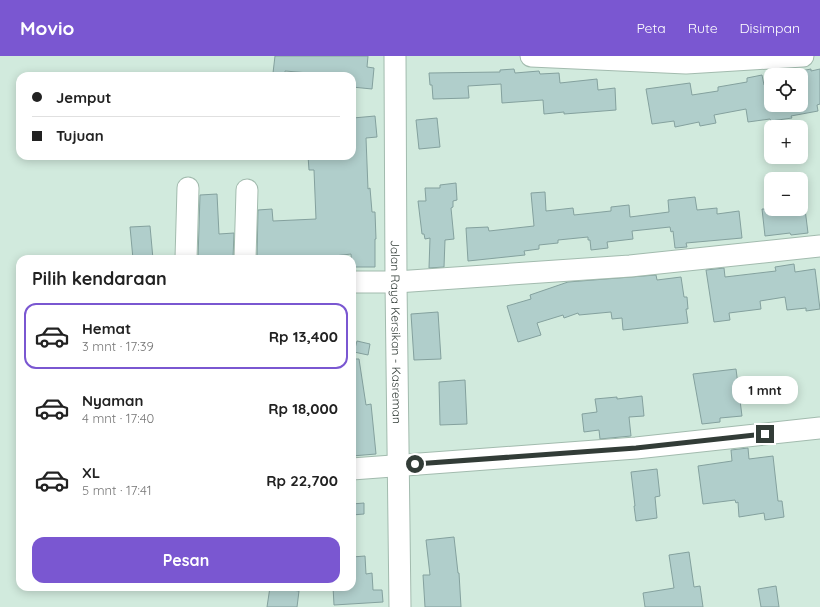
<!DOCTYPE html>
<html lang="id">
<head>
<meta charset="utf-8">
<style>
  :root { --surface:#fff; --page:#f6f6f6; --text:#222; --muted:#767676; --line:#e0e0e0; --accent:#7a57d1 }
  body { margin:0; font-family:Quicksand,sans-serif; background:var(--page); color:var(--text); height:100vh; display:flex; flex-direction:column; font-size:15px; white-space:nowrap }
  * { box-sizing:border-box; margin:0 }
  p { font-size:13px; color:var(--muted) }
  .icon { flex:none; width:22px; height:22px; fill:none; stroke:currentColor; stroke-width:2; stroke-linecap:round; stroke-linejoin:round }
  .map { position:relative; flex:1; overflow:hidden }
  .side { position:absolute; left:16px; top:199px; width:340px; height:336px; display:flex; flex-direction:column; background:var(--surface); border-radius:12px; box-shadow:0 2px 10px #0003 }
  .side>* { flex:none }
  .hud { position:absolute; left:16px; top:16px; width:340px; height:88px; border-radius:12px; box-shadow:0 2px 10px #0003; display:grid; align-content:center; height:88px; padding:0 16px; background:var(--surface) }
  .fabs { position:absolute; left:764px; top:12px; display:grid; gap:8px }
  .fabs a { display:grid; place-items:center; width:44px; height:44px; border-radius:8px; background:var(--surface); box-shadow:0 2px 10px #0003; font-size:20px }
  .end { position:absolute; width:18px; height:18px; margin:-9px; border:5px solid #323c37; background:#fff; box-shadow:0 0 0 2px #fff }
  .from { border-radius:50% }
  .bubble { position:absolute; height:28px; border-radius:12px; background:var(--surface); box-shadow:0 2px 10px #0003; font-size:13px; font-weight:800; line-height:28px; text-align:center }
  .hud b { display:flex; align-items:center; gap:14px; height:38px; font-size:15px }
  .hud b+b { border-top:1px solid var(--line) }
  .hud i { width:10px; height:10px; background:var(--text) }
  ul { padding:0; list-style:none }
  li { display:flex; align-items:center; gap:12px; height:66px; margin:0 8px 6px; padding:0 8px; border:2px solid transparent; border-radius:12px }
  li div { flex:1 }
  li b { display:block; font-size:15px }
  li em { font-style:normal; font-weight:800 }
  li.on { border-color:var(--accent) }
  li>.icon { width:36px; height:36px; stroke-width:1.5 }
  h2 { padding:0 16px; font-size:18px; line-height:48px }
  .button { display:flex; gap:8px; margin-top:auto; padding:8px 16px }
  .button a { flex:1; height:46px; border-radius:12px; background:var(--accent); color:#fff; font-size:16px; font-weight:800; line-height:46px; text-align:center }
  header { display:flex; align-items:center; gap:24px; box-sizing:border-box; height:56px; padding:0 20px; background:var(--accent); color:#fff }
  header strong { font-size:19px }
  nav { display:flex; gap:22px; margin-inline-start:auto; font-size:14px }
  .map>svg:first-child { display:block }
</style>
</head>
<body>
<header>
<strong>Movio</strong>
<nav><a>Peta</a><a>Rute</a><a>Disimpan</a></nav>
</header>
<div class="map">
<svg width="820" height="551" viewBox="0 0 820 551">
  <rect width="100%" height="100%" fill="#d1eadd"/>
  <path fill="#b0cecb" stroke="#84a19e" d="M275 0H368L367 11 374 12 372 33 352 31V20H320L321 18 285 15V18L273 17Z
    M514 13 515 17 539 15 540 18 559 17 560 27 597 23 598 34 615 32 616 54 564 58V56L544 58 543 44 502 47 501 28 468 30 469 42 433 43 432 29H430L429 17 500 16V14Z
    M811 13V15L820 13V48L817 49 818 55 791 60 792 62 771 65 770 63 748 66 746 53 714 59 716 67 700 70 699 66 675 71 674 65 652 68 646 33 690 27 692 39 718 35V31L747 26V22L762 19 764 29 771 28V49H801V15Z
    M375 60 377 81 366 82 368 133 370 132 372 156H375L376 183H375V211H352L351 198 326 201V203H257L258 154 272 153 273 165 316 163 314 114H309L308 100H352V88L355 87 353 62Z
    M437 62 440 91 419 93 416 64Z
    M456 127 457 144 453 145V151L451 152 454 183 445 184 444 211 429 212 430 182 425 183 424 178H422L418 145H426L425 132H440V129Z
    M545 136 546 155 573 152 574 159 611 155V151L629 149 630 161 669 156 668 144 695 141 697 154 717 152V158L739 155 742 182 686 187 687 191 675 192 673 175 671 176 670 171 632 175 633 183 607 186 608 192 591 194 590 184H588V181L558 184V187L539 189V193L524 195 525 199 468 205 466 172 488 171 489 175 534 170 531 137Z
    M217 138 219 178 234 177 233 203H198L200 139Z
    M762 153H805L808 177 791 179 790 177 765 180Z
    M150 170 153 203H133L130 171Z
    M794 208 795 216 815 213 820 253 806 255V252L787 254 785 241 760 245 761 253 729 257 730 264 714 266 706 214 724 212 725 221 776 215 775 211Z
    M656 219 657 224 681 221 684 241H687L688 253H686L688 267 623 274 622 262 612 263 611 256 579 259 578 257 564 262 563 259 537 267 541 279 518 286 507 250 531 243 530 239 568 226Z
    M438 256 441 303 414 304 411 258Z
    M357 285 370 288 368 299 354 296Z
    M352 303H359L366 349 371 348 376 398 352 400Z
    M736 313 742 360 720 362V366L702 368 693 318Z
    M465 324 467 368 440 369 439 326Z
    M642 340 644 360 629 361 631 380 600 383 599 374 584 376 582 358 597 356 595 343 617 341V343Z
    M748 392 749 403 773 400 778 445H782L784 461 765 464 764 457 739 461 738 446 736 447 735 444 703 448 698 410 732 405 731 394Z
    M657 413 660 440 655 441 657 462 636 465 634 450H635L631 416Z
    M364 447V458L352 459V448Z
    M454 481 458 517H459L461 551H425L423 519H430L426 484Z
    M689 496 694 531 700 530 703 551H645L643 537 674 532 669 499Z
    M365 500 366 518 372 517 373 534H382L383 546 334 549 333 531H352V501Z
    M776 530 779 551H761L758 533Z
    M270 531 299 535 297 551H267Z"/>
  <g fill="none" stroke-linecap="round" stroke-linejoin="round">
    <g stroke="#a2bbae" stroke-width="23">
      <g id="minor">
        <path id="s1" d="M395 0 396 226 400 551"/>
        <path d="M531 0 686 7 803 0"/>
        <path d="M186 203 188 132"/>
        <path d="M245 203 247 134"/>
        <path d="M352 226H396L630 210 820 190"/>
        <path d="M352 413 636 392 820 372"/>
      </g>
    </g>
    <use href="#minor" stroke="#fff" stroke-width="21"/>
  </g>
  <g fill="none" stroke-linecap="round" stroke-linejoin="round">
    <path stroke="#323c37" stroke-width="5" d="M415 408 636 392 765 378"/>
  </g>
  <g text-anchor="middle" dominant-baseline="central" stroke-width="3" stroke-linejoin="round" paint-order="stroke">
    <g font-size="12" fill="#323c37" stroke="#d1eadd">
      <text stroke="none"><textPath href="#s1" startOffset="276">Jalan Raya Kersikan - Kasreman</textPath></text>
    </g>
  </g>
</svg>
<div class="fabs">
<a><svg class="icon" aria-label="locate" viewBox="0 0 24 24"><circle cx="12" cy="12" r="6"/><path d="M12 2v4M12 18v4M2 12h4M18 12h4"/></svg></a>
<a>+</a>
<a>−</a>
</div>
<i class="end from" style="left:415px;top:408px"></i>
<i class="end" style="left:765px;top:378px"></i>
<div class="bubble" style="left:732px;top:320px;width:66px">1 mnt</div>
<div class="hud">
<b><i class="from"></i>Jemput</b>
<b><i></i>Tujuan</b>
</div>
<section class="side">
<h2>Pilih kendaraan</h2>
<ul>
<li class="on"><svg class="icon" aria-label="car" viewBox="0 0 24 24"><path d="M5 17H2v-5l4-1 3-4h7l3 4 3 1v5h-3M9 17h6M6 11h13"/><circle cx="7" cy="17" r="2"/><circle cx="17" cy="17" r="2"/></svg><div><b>Hemat</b><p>3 mnt · 17:39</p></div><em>Rp 13,400</em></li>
<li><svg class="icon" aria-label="car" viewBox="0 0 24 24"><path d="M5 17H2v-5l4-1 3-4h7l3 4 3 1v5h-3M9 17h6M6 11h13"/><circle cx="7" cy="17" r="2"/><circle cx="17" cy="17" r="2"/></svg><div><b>Nyaman</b><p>4 mnt · 17:40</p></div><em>Rp 18,000</em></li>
<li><svg class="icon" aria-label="car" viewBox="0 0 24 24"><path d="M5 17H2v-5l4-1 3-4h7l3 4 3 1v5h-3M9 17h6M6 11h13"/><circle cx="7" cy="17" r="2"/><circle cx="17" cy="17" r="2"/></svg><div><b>XL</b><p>5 mnt · 17:41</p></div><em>Rp 22,700</em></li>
</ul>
<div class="button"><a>Pesan</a></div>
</section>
</div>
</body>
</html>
